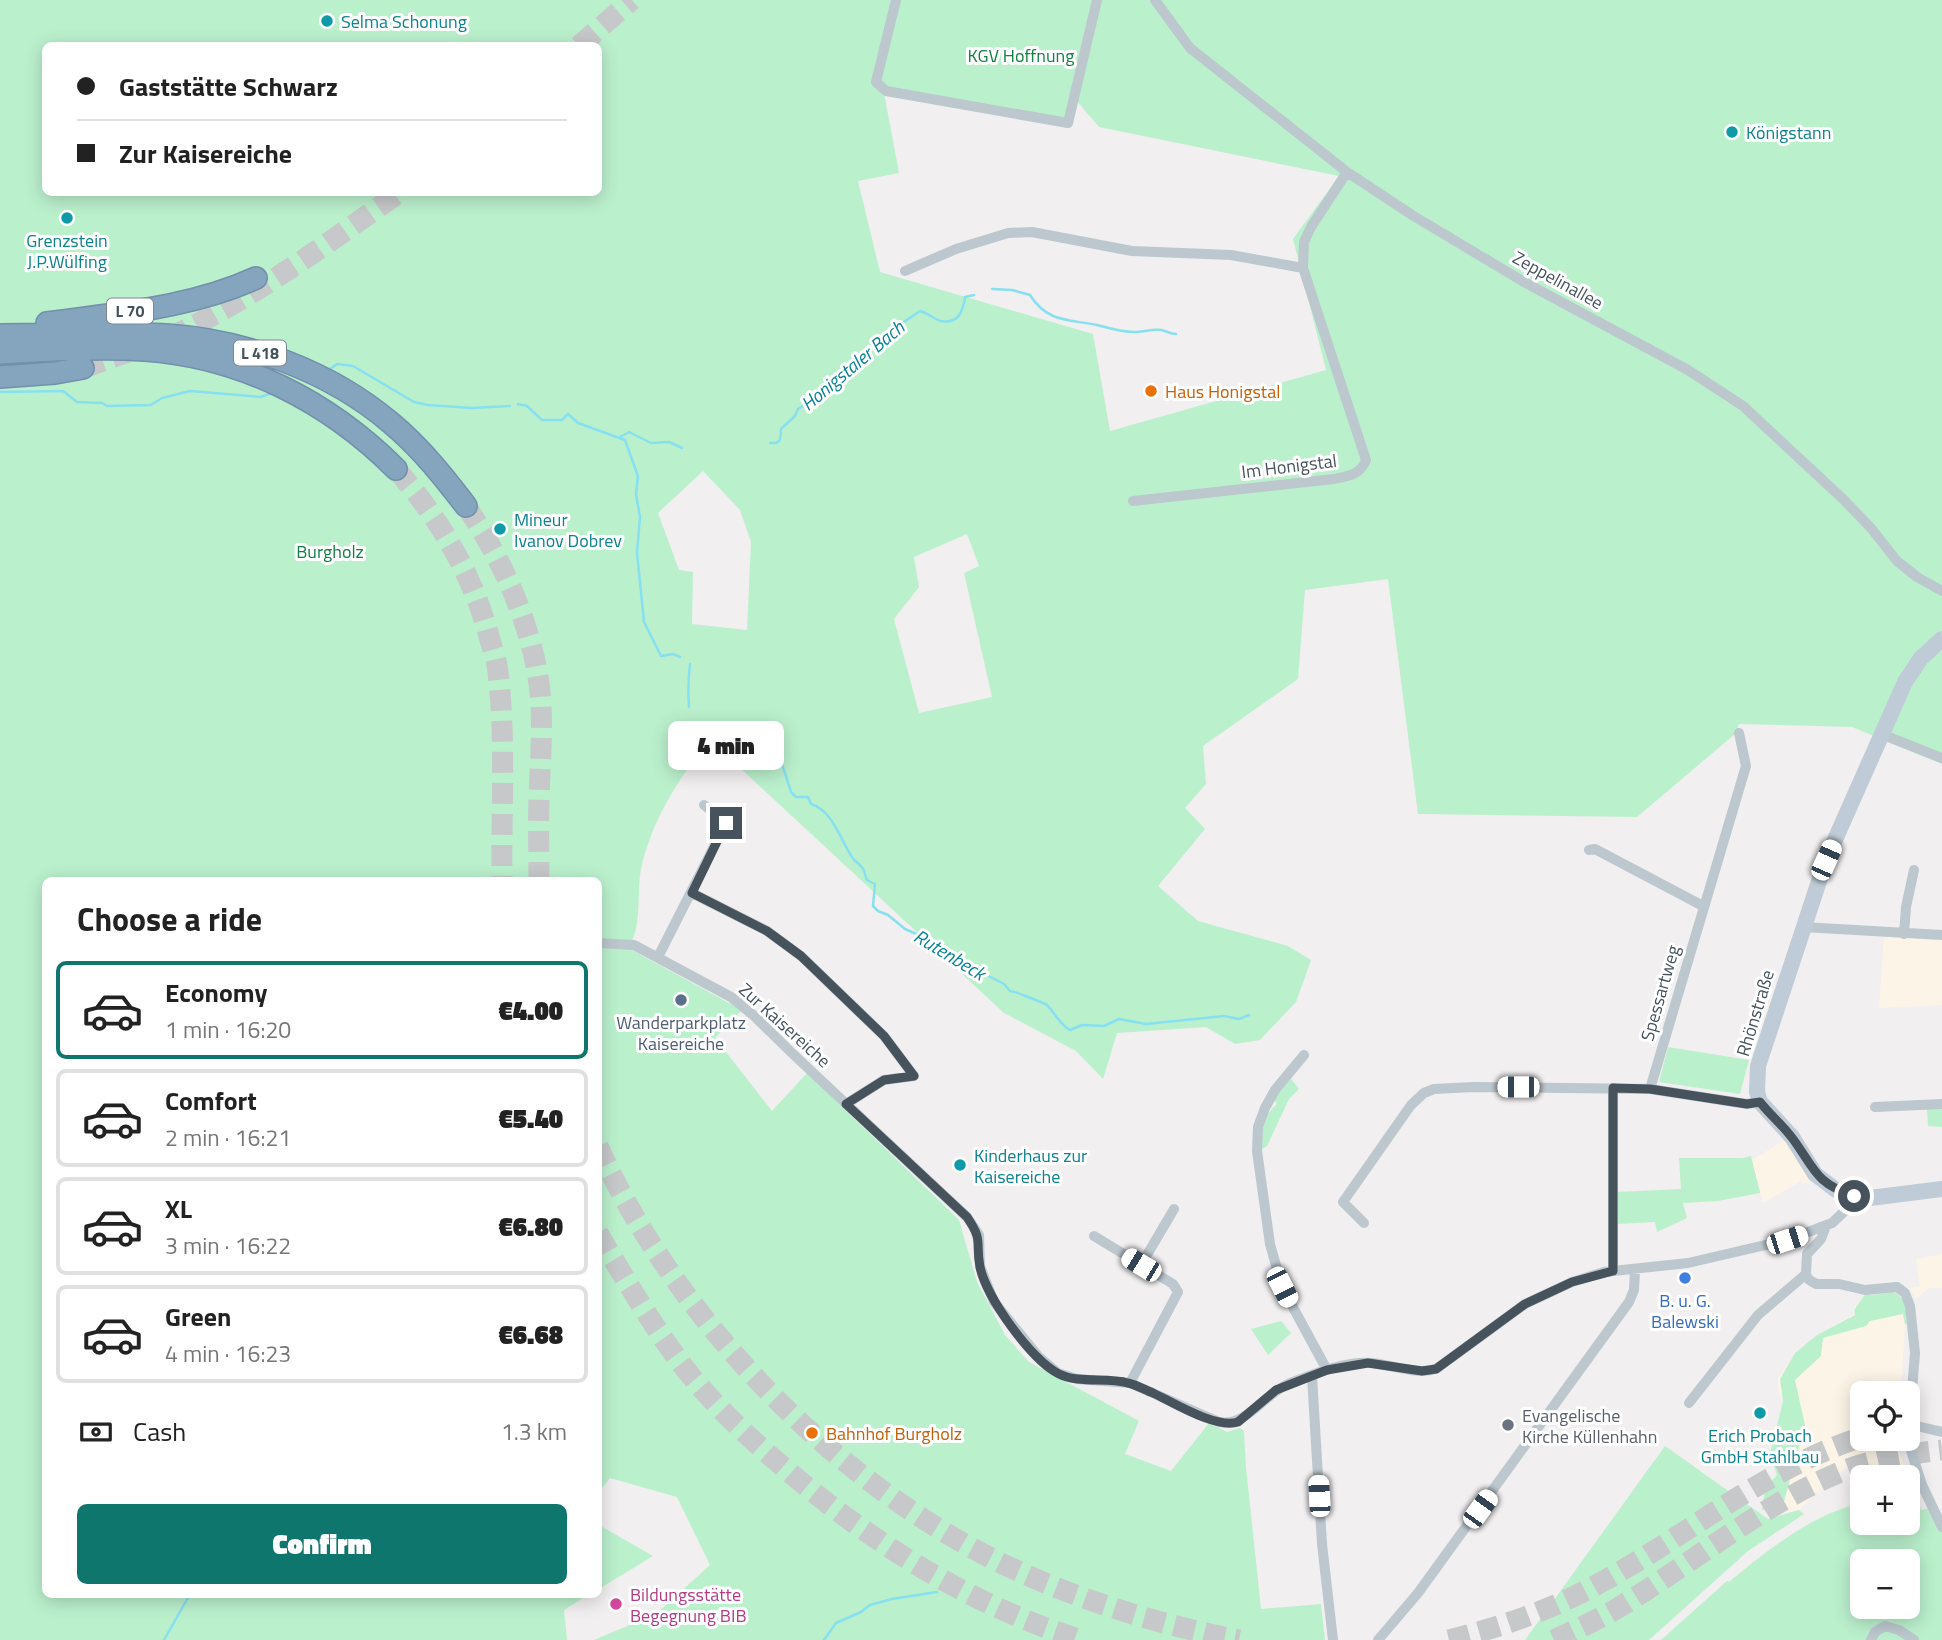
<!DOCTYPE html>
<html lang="en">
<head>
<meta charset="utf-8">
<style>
  :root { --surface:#fff; --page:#f6f6f6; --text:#222; --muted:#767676; --line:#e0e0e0; --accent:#0f766e }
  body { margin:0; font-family:"Titillium Web",sans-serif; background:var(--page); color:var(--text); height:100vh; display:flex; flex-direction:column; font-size:26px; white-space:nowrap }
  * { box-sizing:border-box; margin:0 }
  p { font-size:23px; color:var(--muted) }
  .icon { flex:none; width:38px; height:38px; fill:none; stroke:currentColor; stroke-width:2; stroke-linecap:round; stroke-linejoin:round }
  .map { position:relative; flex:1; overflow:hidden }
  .details { position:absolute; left:42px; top:877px; width:560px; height:721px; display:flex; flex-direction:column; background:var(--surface); border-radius:10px; box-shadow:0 4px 18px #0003 }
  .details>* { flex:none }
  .hud { position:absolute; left:42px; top:42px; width:560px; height:154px; border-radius:10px; box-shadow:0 4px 18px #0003; display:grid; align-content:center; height:154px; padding:0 35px; background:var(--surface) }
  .controls { position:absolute; left:1850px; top:1381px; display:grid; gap:14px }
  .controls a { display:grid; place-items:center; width:70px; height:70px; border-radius:10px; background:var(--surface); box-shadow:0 4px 18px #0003; font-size:35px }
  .end { position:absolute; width:32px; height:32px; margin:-16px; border:9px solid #46535d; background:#fff; box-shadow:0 0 0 4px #fff }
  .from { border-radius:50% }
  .bubble { position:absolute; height:49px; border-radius:10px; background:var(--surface); box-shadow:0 4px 18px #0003; font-size:23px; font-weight:800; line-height:49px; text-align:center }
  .car { position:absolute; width:21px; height:42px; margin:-21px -10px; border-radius:9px; box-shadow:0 0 5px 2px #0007; background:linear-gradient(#fff 24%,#345 0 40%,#fff 0 76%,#345 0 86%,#fff 0) }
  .hud b { display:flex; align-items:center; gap:24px; height:66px; font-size:26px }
  .hud b+b { border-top:2px solid var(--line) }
  .hud i { width:18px; height:18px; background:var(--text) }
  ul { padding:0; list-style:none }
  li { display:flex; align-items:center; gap:21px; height:98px; margin:0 14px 10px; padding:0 21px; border:4px solid var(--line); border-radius:10px }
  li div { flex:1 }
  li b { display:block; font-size:26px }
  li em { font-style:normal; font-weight:800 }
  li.active { border-color:var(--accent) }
  li>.icon { width:63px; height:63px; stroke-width:1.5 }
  h2 { padding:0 35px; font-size:32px; line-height:84px }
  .pay { display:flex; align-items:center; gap:18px; height:77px; padding:0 35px; font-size:26px }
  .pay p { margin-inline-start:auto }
  .button { display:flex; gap:14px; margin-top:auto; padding:14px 35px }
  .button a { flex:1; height:80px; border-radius:10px; background:var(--accent); color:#fff; font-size:28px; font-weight:800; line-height:80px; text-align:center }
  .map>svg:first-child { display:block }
</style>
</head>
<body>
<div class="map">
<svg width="1942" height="1640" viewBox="0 0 1942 1640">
  <rect width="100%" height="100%" fill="#f1efef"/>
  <path fill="#fcf5e7" d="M1884 937 1942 940V1005L1879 1008Z
    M1785 1140 1810 1180 1803 1184 1801 1181 1763 1203 1752 1160Z
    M1942 1254V1288H1929L1916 1299 1909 1288 1920 1287 1916 1259Z
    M1864 1295 1903 1310 1905 1325 1901 1393H1862V1438L1897 1439V1446L1906 1470 1878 1465 1852 1464 1827 1482 1799 1510 1778 1514 1804 1434 1800 1414 1779 1395 1778 1378 1795 1353 1817 1335 1854 1314 1853 1310Z"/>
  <path fill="#bbf0cd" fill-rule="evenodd" d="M0 0H1942V764L1852 727 1739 724 1735 734 1637 817 1418 814 1388 579 1305 590 1298 679 1203 746 1206 784 1185 808 1205 829 1158 886 1198 921 1288 946 1311 960 1296 1002 1260 1040 1235 1044 1206 1027 1117 1033 1103 1079 1076 1051 1004 1013 710 740C680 776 651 821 641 869 636 895 643 926 628 948L742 1010 715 1038 772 1111 807 1073 959 1220 977 1282 1005 1335 1029 1362 1139 1421 1125 1454 1171 1471 1209 1423 1227 1432 1240 1428 1244 1431 1246 1467 1261 1609 1321 1604 1325 1640H594L656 1614 710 1565 677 1497 610 1478 599 1492 598 880H46V1594H590L564 1610 567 1640H0ZM46 46H598V192H46ZM884 93 1070 126 1076 100 1099 127 1339 176 1293 239 1326 370 1110 431 1093 334 880 272 858 181 899 173ZM703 471 740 510 751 542 747 630 692 624 693 572 679 570 658 513ZM967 534 979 566 964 573 992 697 919 713 894 619 919 587 914 557Z
    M1668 1047 1749 1060 1740 1094 1659 1082Z
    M1291 1079 1299 1089 1289 1099 1267 1146 1262 1149C1260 1131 1262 1117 1277 1104L1273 1098Z
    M1927 1109H1942V1127L1928 1126Z
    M1751 1156 1760 1193 1718 1201 1683 1203 1687 1218 1657 1232 1655 1222 1617 1224V1192L1681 1189 1679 1158H1743Z
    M1893 1292C1907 1297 1906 1311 1907 1323L1905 1325 1903 1314 1870 1321 1866 1326 1823 1338 1821 1356 1795 1380 1805 1425 1782 1509 1762 1510 1765 1489 1777 1475 1770 1454 1783 1401 1780 1379 1795 1353 1817 1335 1855 1315 1854 1310 1866 1293 1872 1295Z
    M1281 1321 1291 1333 1268 1355 1251 1329Z
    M1665 1446 1768 1519 1799 1510 1804 1514 1748 1551 1649 1640H1525Z
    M1917 1496 1921 1510 1931 1508 1942 1516V1640H1661L1727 1581 1729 1582C1766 1551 1814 1513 1862 1503V1522H1908V1497ZM1862 1561H1908V1606H1862Z
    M599 1525 653 1556 599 1589Z"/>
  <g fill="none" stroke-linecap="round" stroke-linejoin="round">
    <path stroke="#87e0ef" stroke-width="2.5" d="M992 289 1012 290 1030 295C1048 323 1068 319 1097 325 1109 328 1121 332 1134 332 1143 332 1151 329 1161 330 1167 331 1170 334 1176 334
      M330 369 337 364 353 366 414 402 428 405 472 408 510 406
      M0 392 63 391 77 402 102 403 107 406 151 405 162 398 190 391 261 397 271 393
      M518 404 527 406 542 420H562L568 414 578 423 625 440 638 476 636 494 640 517 637 553 644 622 661 656 673 654 680 657
      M620 437 629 432 651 443 669 442 682 448
      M770 443H776L780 440 781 429 795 416 798 409 810 402 819 392 868 356 871 347 886 334 920 311C928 313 933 319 941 321 959 324 963 311 965 297L974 295
      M689 707C688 693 688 679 690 664
      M739 733 758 749 780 758 791 792 796 797H808L811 804C833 811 840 839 852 857 854 861 861 865 863 869 865 872 865 876 867 880L875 884 873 906 878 911 888 915 905 929 921 936 938 949 948 950 960 961H965L967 965 1004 984 1010 991C1014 991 1044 1003 1047 1005 1055 1013 1059 1024 1070 1030L1082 1025 1104 1026 1119 1019 1146 1024 1224 1016 1239 1019 1249 1015
      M164 1640 190 1594
      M824 1640 836 1623 861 1612 870 1605 892 1599 937 1592"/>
    <path stroke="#c6c8ca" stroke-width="21" stroke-dasharray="21 10" stroke-linecap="butt" d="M579 46 632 0
      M168 338C251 300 325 245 400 192
      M83 368 134 350
      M396 469C439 518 472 573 489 636 492 648 497 660 498 672 506 738 501 813 502 880
      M466 506C501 557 530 621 539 683 544 721 540 761 539 800 538 827 539 854 539 880
      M598 1146C678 1324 844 1493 1022 1573 1091 1604 1166 1626 1239 1640
      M598 1233C626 1281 653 1327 687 1371 714 1405 748 1437 781 1465 870 1542 968 1604 1081 1640
      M1449 1640C1501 1627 1551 1610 1598 1584 1687 1536 1765 1468 1862 1437
      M1554 1640C1573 1631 1593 1622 1611 1612 1688 1567 1756 1508 1838 1473 1871 1459 1907 1454 1942 1450"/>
    <g stroke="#7090ab" stroke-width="24">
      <path id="highway" d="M47 323C118 313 190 308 256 278
        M0 335C55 335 111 331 166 335 245 340 330 371 391 423 420 447 443 476 466 506
        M0 353C48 350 97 347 145 350 242 357 328 401 396 469
        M0 377 55 373 83 368"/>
    </g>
    <path stroke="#bcc7ce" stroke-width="10" d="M896 0 876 82 886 91 1068 123 1097 0
      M1155 0 1190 48 1347 172 1412 215 1524 282 1688 370 1743 406 1843 499 1870 527 1897 561 1917 577 1942 591
      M905 271 956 249 1008 233 1032 232 1132 251 1231 255 1303 268
      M1133 501 1334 479C1349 476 1360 475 1366 460L1303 268 1304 242 1311 227 1347 172
      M1881 734 1942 758
      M1589 850 1595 849 1703 906
      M692 893 767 931 801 956 884 1036 914 1076 884 1080 846 1104
      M1803 927 1942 935
      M1904 934 1906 907 1914 870
      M598 943 634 945 731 997 752 1014 793 1054 967 1217 979 1235 980 1266 994 1302 1038 1356 1058 1373 1077 1379 1130 1383 1219 1422C1247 1427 1263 1395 1288 1384 1313 1374 1344 1361 1372 1363 1393 1365 1416 1375 1436 1369L1525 1304 1572 1282 1604 1272 1688 1263 1787 1240 1832 1223 1849 1207 1854 1196
      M658 957 726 823 704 805
      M1304 1055 1275 1090 1265 1108 1258 1127 1257 1151 1270 1244 1282 1287 1327 1370
      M1650 1089 1746 766 1739 733
      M1875 1107 1942 1104
      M1364 1223 1343 1202 1411 1105 1424 1093 1434 1089 1473 1087 1650 1089 1747 1104 1760 1102
      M1094 1236 1173 1284 1178 1292 1130 1383
      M1141 1265 1174 1209
      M1613 1271V1088
      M1806 1274 1808 1279 1816 1284H1839L1865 1290 1897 1287 1905 1293 1910 1306 1915 1353 1908 1441 1922 1485 1942 1527
      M1312 1376 1322 1544 1333 1640
      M1689 1403 1758 1315 1806 1274 1807 1254 1821 1239 1826 1226
      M1908 1424 1942 1432
      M1378 1640 1418 1593 1629 1302 1634 1290 1635 1270
      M1871 1640 1875 1632 1885 1626 1899 1630 1914 1640"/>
    <path stroke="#bfcbd6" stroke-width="16" d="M1942 639 1921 658 1905 682 1826 860 1758 1066 1757 1092 1760 1102 1792 1137 1815 1174 1836 1190 1854 1196 1870 1198 1942 1189"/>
    <use href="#highway" stroke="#85a5bf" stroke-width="21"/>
  </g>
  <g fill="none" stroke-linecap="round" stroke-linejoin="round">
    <path stroke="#46535d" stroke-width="9" d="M726 823 692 893 767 931 801 956 884 1036 914 1076 884 1080 846 1104 967 1217C984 1242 975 1242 980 1267 986 1297 1032 1361 1059 1374 1080 1384 1106 1377 1128 1383 1137 1385 1145 1390 1153 1393 1174 1403 1216 1429 1238 1422L1276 1390 1327 1370 1368 1363 1422 1371 1436 1369 1525 1304 1572 1282 1613 1271V1088L1650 1089 1747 1104 1760 1102C1770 1115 1783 1125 1793 1139 1815 1169 1815 1183 1854 1196"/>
  </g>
  <g fill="#0f9aa8" stroke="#fff" stroke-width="2.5">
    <circle cx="327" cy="21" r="7"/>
    <circle cx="1732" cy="132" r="7"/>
    <circle cx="67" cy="218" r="7"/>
    <circle cx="500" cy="529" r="7"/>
    <circle cx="960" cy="1165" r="7"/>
    <circle cx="1760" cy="1413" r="7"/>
  </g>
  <g fill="#e8710a" stroke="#fff" stroke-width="2.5">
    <circle cx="1151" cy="391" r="7"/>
    <circle cx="812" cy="1433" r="7"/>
  </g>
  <circle fill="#5c6f8a" stroke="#fff" stroke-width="2.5" cx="681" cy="1000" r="7"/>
  <circle fill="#3f7fe0" stroke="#fff" stroke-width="2.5" cx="1685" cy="1278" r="7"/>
  <circle fill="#6b7280" stroke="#fff" stroke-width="2.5" cx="1508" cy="1425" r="7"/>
  <circle fill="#d1479c" stroke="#fff" stroke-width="2.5" cx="616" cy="1604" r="7"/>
  <g text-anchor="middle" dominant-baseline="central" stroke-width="6" stroke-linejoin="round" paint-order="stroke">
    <g fill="#fff" stroke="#7e878e" stroke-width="2">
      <rect x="107" y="298.5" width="46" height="25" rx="5"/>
      <rect x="234" y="340.5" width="52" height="25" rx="5"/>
    </g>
    <g font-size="16" font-weight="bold" fill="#46535d">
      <text x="130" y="311">L 70</text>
      <text x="260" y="353">L 418</text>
    </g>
    <g font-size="18" fill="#0d838f" stroke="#fff" text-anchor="start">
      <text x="341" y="21">Selma Schonung</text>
      <text x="1746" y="132">Königstann</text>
      <text x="67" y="240" text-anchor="middle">Grenzstein<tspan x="67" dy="21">J.P.Wülfing</tspan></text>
      <text x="514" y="519">Mineur<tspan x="514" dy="21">Ivanov Dobrev</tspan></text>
      <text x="974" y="1155">Kinderhaus zur<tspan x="974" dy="21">Kaisereiche</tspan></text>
      <text x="1760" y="1435" text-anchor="middle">Erich Probach<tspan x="1760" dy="21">GmbH Stahlbau</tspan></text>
    </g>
    <g font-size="18" fill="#148144" stroke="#fff">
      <text x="1021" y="55">KGV Hoffnung</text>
      <text x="330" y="551">Burgholz</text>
    </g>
    <g font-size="18" fill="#46535d" stroke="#fff">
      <text transform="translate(1558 280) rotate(29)">Zeppelinallee</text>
      <text transform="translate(1289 466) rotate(-7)">Im Honigstal</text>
      <text transform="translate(1660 993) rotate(-74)">Spessartweg</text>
      <text transform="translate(1755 1013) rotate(-73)">Rhönstraße</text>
      <text transform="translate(785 1025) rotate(42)">Zur Kaisereiche</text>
    </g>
    <g font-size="18" fill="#c56008" stroke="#fff" text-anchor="start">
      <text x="1165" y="391">Haus Honigstal</text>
      <text x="826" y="1433">Bahnhof Burgholz</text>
    </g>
    <g font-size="18" fill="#4e5e75" stroke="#fff">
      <text x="681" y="1022">Wanderparkplatz<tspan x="681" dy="21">Kaisereiche</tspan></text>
    </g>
    <g font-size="18" fill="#366cbe" stroke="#fff">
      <text x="1685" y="1300">B. u. G.<tspan x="1685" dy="21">Balewski</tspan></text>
    </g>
    <g font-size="18" fill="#5b616d" stroke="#fff" text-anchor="start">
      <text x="1522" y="1415">Evangelische<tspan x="1522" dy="21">Kirche Küllenhahn</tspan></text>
    </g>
    <g font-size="18" fill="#b23c85" stroke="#fff" text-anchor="start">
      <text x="630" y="1594">Bildungsstätte<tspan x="630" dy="21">Begegnung BIB</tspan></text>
    </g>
    <g font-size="19" font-style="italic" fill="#098296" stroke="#fff">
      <text transform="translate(852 365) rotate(-40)">Honigstaler Bach</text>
      <text transform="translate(950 954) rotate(31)">Rutenbeck</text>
    </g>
  </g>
</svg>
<div class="controls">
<a><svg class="icon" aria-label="locate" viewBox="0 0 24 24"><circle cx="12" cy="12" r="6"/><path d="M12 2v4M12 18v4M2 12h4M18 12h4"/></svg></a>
<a>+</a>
<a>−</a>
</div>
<i class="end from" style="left:1854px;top:1196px"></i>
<i class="end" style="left:726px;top:823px"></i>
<div class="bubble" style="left:668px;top:721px;width:116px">4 min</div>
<i class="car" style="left:1826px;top:860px;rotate:24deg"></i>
<i class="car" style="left:1518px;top:1087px;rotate:270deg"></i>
<i class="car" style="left:1787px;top:1240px;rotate:72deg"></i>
<i class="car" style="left:1141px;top:1265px;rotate:301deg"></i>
<i class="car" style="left:1282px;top:1287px;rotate:153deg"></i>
<i class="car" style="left:1319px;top:1496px;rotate:357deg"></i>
<i class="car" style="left:1480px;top:1509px;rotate:36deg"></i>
<div class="hud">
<b><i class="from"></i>Gaststätte Schwarz</b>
<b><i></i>Zur Kaisereiche</b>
</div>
<section class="details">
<h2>Choose a ride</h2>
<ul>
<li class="active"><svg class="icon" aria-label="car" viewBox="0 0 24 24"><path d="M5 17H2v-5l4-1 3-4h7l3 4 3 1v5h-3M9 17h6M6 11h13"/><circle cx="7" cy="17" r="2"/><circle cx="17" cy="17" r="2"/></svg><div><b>Economy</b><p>1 min · 16:20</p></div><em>€4.00</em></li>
<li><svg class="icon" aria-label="car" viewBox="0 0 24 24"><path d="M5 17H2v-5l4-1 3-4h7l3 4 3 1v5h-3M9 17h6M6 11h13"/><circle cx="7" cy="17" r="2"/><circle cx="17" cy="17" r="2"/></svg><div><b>Comfort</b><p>2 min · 16:21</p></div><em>€5.40</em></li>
<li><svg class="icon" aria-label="car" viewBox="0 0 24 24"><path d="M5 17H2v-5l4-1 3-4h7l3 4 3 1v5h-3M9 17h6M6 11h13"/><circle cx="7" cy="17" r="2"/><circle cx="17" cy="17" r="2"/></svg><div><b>XL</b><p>3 min · 16:22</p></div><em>€6.80</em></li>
<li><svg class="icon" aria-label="car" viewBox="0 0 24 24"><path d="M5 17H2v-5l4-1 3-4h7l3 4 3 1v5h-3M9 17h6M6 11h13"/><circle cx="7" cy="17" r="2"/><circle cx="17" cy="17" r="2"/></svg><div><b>Green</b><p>4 min · 16:23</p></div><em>€6.68</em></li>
</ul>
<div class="pay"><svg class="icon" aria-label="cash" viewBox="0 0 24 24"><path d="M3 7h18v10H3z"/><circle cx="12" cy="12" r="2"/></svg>Cash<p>1.3 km</p></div>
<div class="button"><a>Confirm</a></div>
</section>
</div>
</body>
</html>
